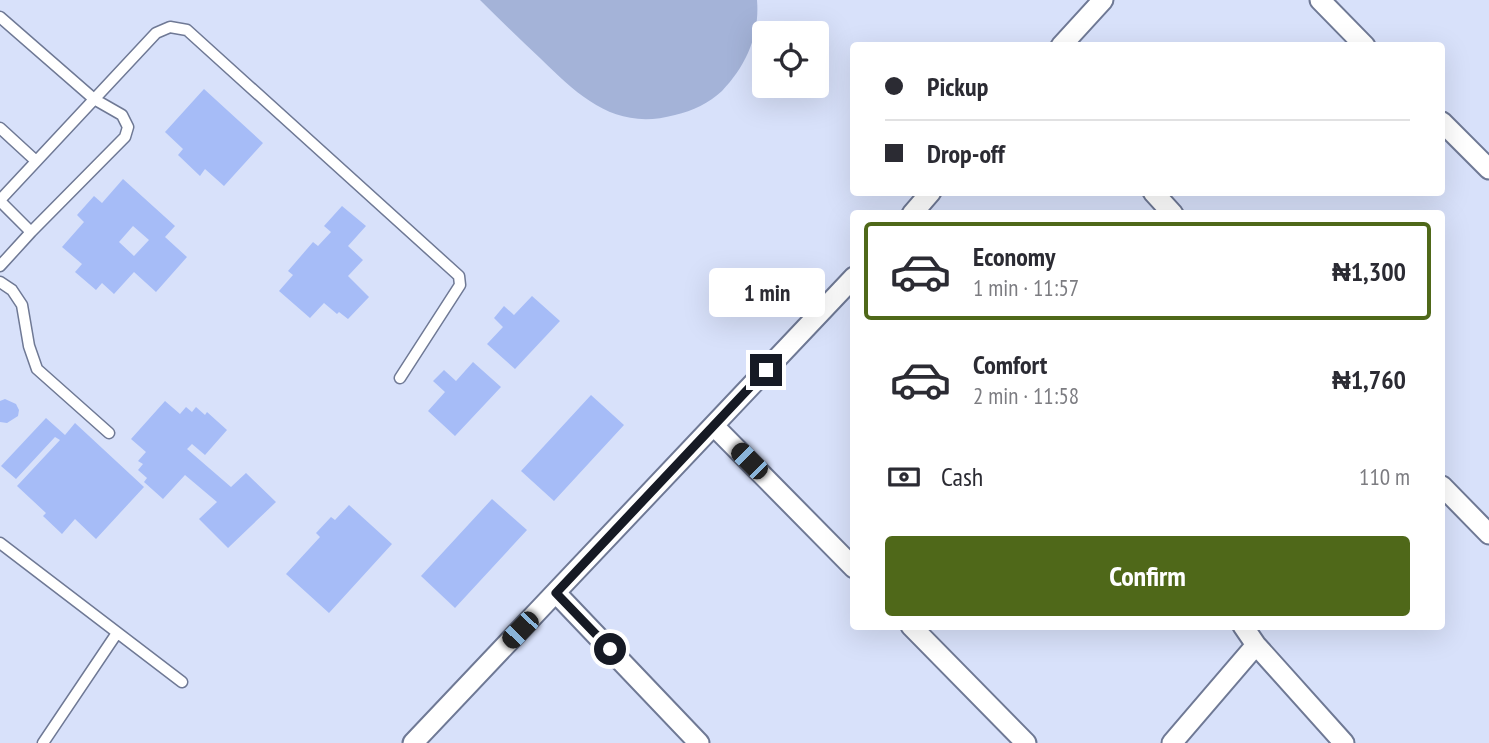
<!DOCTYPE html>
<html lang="en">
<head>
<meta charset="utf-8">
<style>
  :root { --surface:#fff; --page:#f7f7f7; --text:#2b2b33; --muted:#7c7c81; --line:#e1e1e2; --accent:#4f6819 }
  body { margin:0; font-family:"PT Sans Narrow",sans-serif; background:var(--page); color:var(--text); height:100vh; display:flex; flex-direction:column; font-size:26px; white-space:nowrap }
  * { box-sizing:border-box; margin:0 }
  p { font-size:23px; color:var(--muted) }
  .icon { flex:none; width:38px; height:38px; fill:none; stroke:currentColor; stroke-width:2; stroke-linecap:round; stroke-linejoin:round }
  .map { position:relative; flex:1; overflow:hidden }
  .panel { position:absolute; left:850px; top:210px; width:595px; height:420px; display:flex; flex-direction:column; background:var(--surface); border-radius:7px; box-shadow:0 7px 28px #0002 }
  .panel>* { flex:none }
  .guide { position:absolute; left:850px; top:42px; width:595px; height:154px; border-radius:7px; box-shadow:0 7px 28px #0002; display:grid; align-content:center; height:154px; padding:0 35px; background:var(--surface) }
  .fabs { position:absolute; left:752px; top:21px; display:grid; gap:14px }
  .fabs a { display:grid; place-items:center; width:77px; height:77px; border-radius:7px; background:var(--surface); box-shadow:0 7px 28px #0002; font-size:35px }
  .end { position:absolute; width:32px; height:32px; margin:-16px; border:9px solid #161a24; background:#fff; box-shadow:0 0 0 4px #fff }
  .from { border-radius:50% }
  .bubble { position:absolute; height:49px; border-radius:7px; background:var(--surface); box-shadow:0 7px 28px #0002; font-size:23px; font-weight:700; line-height:49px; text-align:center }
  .car { position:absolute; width:21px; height:42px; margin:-21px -10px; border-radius:9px; box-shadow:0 0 5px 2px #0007; background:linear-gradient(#222 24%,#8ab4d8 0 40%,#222 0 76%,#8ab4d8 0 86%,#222 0) }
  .guide b { display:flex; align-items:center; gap:24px; height:66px; font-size:26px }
  .guide b+b { border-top:2px solid var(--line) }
  .guide i { width:18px; height:18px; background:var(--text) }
  ul { padding:12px 0 0; list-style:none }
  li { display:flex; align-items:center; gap:21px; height:98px; margin:0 14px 10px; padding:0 21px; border:4px solid transparent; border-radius:7px }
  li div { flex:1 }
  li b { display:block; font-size:26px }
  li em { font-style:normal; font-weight:700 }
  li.selected { border-color:var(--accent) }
  li>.icon { width:63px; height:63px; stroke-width:1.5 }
  .pay { display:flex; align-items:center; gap:18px; height:77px; padding:0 35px; font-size:26px }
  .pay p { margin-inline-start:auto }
  .action { display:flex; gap:14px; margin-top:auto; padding:14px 35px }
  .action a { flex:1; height:80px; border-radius:7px; background:var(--accent); color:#fff; font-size:28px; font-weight:700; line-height:80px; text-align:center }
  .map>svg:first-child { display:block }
</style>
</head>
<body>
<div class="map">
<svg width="1489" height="743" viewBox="0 0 1489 743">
  <rect width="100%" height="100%" fill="#d8e1fa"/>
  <path fill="#a4b3d8" d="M480 0H757C760 35 746 66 722 91 709 103 693 111 675 115 616 131 581 98 541 59 521 40 500 20 480 0Z"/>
  <path fill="#a6bcf7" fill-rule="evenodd" d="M204 89 263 143 224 186 205 169 200 176 178 155 183 149 165 132Z
    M123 179 175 226 165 237 187 257 156 292 134 272 114 294 102 283 96 290 75 272 82 264 62 247 84 222 77 215 94 196 102 203ZM133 226 149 240 134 256 119 242Z
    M342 206 366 226 348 246 363 260 348 276 369 297 348 319 339 312 337 314 324 303 310 318 279 291 293 275 288 271 313 242 318 246 331 232 324 226Z
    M532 296 560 321 515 369 487 344 503 327 494 318 504 306 514 315Z
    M473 362 501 387 455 436 428 411 445 392 433 381 444 370 456 381Z
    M591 395 624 425 554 501 521 471Z
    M5 399 16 404 19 410 18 416 7 423 0 422V401Z
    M165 401 180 414 186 407 192 412 196 407 205 415 207 412 227 430 205 455 192 444 187 449 231 487 246 473 276 502 228 548 199 519 217 502 185 475 163 499 144 482 147 478 138 470 143 464 138 461 146 452 131 439Z
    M46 418 65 435 75 423 144 487 96 539 75 519 62 534 43 516 46 513 17 486 60 440 55 437 16 479 1 466Z
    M492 499 527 530 455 608 421 576Z
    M349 505 392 544 329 613 286 574 320 537 316 533 331 517 335 520Z"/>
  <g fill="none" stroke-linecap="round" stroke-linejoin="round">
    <g stroke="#6f7995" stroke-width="13">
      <path id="service" d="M0 17 94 99 122 115 128 127 125 137 31 232
        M0 128 36 161
        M0 200 156 33 170 27 187 30 459 276 460 285 400 378
        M0 201 31 232 0 266
        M0 282 12 290 22 305 29 346 37 369 109 433
        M0 543 182 682
        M43 743 117 633"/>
    </g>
    <g stroke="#6f7995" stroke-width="23">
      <path id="minor" d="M1320 0 1365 46
        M1061 46 1103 0
        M1442 122 1489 169
        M1153 192 1173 214
        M912 214 931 192
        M714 426 854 568
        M1442 486 1489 534
        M556 593 699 743
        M911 626 1026 743
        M1243 626 1256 645 1344 743
        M413 743 854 277
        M1172 743 1256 645"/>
    </g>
    <use href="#service" stroke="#fff" stroke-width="10"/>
    <use href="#minor" stroke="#fff" stroke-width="19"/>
  </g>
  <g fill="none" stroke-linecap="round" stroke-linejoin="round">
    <path stroke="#161a24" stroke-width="9" d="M610 649 556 593 766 370"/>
  </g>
</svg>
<div class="fabs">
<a><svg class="icon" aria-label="locate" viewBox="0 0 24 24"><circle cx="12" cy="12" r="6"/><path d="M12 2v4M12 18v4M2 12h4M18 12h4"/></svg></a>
</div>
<i class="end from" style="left:610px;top:649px"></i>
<i class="end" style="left:766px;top:370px"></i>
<div class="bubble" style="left:709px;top:268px;width:116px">1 min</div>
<i class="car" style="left:749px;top:461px;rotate:315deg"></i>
<i class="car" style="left:520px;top:630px;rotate:224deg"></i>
<div class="guide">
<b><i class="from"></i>Pickup</b>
<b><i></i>Drop-off</b>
</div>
<section class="panel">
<ul>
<li class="selected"><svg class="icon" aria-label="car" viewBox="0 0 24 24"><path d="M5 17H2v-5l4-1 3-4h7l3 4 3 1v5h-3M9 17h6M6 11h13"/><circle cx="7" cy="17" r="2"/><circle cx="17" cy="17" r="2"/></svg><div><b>Economy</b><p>1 min · 11:57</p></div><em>₦1,300</em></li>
<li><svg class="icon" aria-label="car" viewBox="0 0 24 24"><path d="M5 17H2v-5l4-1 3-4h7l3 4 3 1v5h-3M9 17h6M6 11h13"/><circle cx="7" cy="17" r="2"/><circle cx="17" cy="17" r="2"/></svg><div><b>Comfort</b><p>2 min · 11:58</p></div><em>₦1,760</em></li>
</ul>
<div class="pay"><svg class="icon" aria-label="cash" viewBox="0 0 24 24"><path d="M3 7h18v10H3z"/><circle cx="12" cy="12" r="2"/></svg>Cash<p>110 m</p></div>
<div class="action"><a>Confirm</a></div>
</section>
</div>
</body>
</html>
